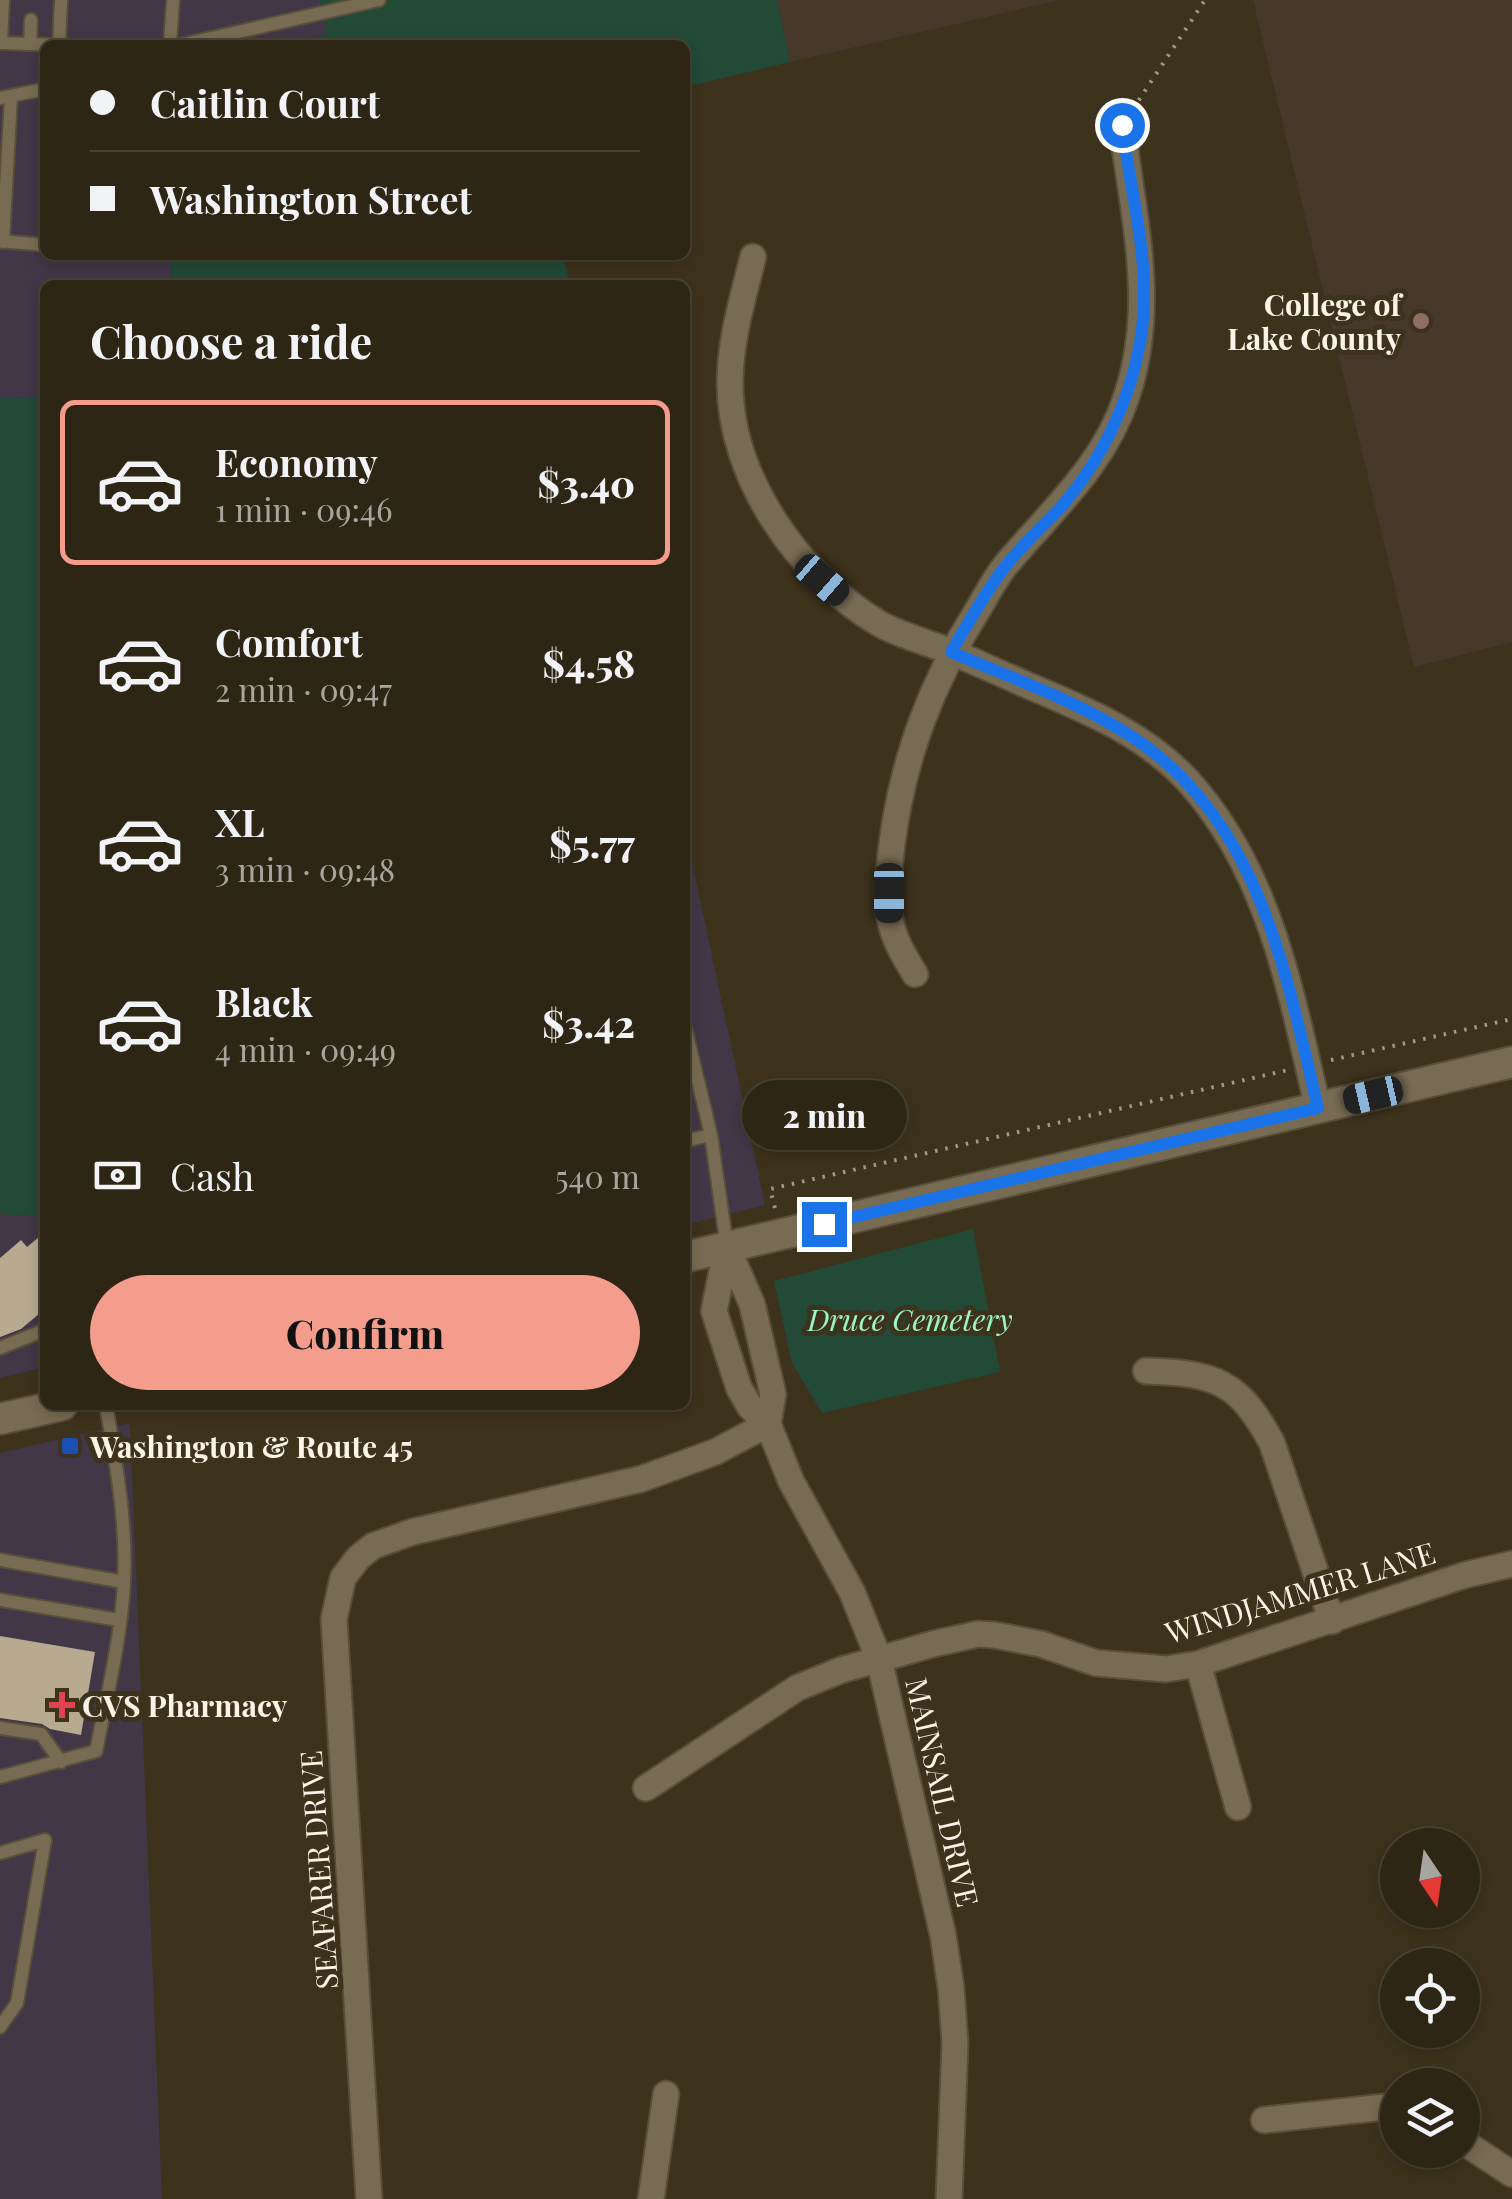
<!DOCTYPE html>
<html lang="en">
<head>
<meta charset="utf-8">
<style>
  :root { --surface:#2e2615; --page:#362e1e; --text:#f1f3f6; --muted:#a7a5a0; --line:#494334; --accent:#f59d8d }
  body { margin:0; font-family:"Playfair Display",serif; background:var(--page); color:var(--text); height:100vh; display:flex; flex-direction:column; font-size:38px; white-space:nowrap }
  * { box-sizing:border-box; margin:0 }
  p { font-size:32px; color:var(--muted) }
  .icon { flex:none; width:55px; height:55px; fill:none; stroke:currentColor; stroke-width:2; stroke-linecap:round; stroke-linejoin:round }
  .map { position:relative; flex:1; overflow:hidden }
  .side { position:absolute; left:40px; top:280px; width:650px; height:1130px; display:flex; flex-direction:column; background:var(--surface); border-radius:15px; box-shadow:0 5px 15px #0003,0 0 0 2px var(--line) }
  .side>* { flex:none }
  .banner { position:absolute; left:40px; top:40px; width:650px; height:220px; border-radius:15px; box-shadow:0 5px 15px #0003,0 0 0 2px var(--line); display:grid; align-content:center; height:220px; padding:0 50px; background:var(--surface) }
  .needle { width:65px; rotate:167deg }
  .fabs { position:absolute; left:1380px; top:1828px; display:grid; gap:20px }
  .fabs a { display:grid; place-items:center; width:100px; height:100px; border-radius:50%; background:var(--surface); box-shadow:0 5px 15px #0003,0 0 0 2px var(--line); font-size:50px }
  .end { position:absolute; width:45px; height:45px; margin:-22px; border:12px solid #1a73e8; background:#fff; box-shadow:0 0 0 5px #fff }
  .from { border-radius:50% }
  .bubble { position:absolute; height:70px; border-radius:35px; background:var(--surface); box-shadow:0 5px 15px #0003,0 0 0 2px var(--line); font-size:32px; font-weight:800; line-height:70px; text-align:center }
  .car { position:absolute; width:30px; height:60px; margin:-30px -15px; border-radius:12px; box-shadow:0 0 8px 2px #0007; background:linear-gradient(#222 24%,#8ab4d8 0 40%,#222 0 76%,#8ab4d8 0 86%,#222 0) }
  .banner b { display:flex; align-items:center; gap:35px; height:95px; font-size:38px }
  .banner b+b { border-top:2px solid var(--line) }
  .banner i { width:25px; height:25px; background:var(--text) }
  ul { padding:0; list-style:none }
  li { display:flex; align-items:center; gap:30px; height:165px; margin:0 20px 15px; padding:0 30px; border:5px solid transparent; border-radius:15px }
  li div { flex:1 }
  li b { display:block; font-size:38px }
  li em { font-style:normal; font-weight:800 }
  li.active { border-color:var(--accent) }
  li>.icon { width:90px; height:90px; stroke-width:1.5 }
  h2 { padding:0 50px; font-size:45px; line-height:120px }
  .pay { display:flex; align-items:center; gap:25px; height:110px; padding:0 50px; font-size:38px }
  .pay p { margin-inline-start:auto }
  .primary-button { display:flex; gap:20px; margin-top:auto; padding:20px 50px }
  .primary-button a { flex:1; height:115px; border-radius:60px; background:var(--accent); color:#111; font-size:40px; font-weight:800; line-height:115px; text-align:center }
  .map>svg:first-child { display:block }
</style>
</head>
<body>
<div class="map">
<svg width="1512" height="2199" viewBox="0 0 1512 2199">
  <rect width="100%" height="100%" fill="#3d321c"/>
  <path fill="#413747" d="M0 0H320L327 34 280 45H45V255H172L171 285H45V397L0 398Z
    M685 829 765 1205 685 1225Z
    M0 1214 45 1217V1367L0 1378Z
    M130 1423 162 2199H0V1453Z"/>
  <path fill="#46392b" d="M777 0H1060L790 62Z
    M1253 0H1512V642L1414 667Z"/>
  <path fill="#224a36" d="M320 0H777L790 62 685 87V45H280L327 34Z
    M172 255H563L570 285H171Z
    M45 397V1217L0 1214V398Z
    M973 1229 1000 1372 822 1413 792 1363 774 1281Z"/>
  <path fill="#b7aa90" d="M45 1232V1309L21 1329 0 1337V1258L21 1240 27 1247Z
    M0 1636 95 1652 81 1735 50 1729 42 1724 0 1718Z"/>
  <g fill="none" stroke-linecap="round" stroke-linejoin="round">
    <g stroke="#584e3a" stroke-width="16">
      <path id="service" d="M3 0 1 43 59 45
        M30 44 31 20
        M59 45 61 0
        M170 45 173 0
        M180 45 379 0
        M0 98 45 89
        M0 241 45 245
        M3 242 11 96
        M685 1027 711 1135 727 1247
        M685 1141 711 1135
        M0 1348 45 1330
        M0 1560 124 1582
        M0 1600 119 1620
        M0 1728 41 1734 61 1762
        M0 1777 96 1751C107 1696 121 1639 124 1582 127 1523 116 1463 106 1405
        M0 1853 45 1840 17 2003 0 2027"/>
    </g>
    <g stroke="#584e3a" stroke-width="29">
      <path id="minor" d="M753 257C743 298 730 340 730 383 730 479 800 577 880 624 900 635 923 641 944 649 972 660 999 673 1027 685 1084 709 1145 734 1188 781 1270 871 1291 994 1318 1108
        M915 974C904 956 894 940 890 919 886 895 889 868 892 844 903 758 931 684 977 611 986 596 994 580 1005 566 1050 512 1105 465 1127 395 1157 304 1133 217 1122 125
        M727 1247 714 1311 739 1388 750 1407 768 1424 791 1481 852 1592 879 1659 943 1935 951 1988 955 2043 949 2199
        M727 1247 752 1304 773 1394 768 1424
        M1146 1371C1215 1373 1239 1381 1272 1443L1332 1621
        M1198 1664 1238 1807
        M646 1788 797 1688 841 1670 933 1644 978 1634 994 1635 1041 1644 1096 1663 1166 1669 1198 1664 1465 1575 1512 1564
        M1264 2120 1385 2107 1398 2109
        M1462 2141 1512 2174
        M369 2199 334 1619 343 1578 358 1558 373 1546 412 1532 641 1479 715 1452 768 1424
        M651 2199 666 2094"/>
    </g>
    <g stroke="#584e3a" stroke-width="34">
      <path id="secondary" d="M685 1257 1512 1062
        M0 1419 62 1405"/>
    </g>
    <path stroke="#a29988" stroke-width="4" stroke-dasharray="2.5 8" stroke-linecap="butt" d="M1133 109 1205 0
      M1331 1060 1512 1019
      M775 1208 770 1189 1288 1070"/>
    <use href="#service" stroke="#786b53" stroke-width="12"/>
    <use href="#minor" stroke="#786b53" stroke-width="25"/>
    <use href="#secondary" stroke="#786b53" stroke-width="30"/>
  </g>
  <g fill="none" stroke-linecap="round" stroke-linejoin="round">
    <path stroke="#1a73e8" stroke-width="12" d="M824 1224 1318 1108C1284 964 1257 809 1118 728 1066 697 1007 676 951 652 968 624 984 594 1004 568 1021 546 1042 527 1061 507 1110 450 1143 374 1144 299 1145 241 1129 182 1122 125"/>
  </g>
  <circle fill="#8d6e63" stroke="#3d321c" stroke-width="4" cx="1421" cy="321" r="10"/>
  <rect fill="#1a4fb4" stroke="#3d321c" stroke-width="4" x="60" y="1436" width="20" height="20" rx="5"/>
  <path fill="#e0444e" stroke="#3d321c" stroke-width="4" d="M57 1690h10v10h10v10h-10v10h-10v-10h-10v-10h10z"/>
  <g text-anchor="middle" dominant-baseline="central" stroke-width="10" stroke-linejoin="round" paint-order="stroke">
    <g font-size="30" font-weight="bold" fill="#fbf4e7" stroke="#3d321c" text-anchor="start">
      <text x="1401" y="304" text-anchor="end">College of<tspan x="1401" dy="34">Lake County</tspan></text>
      <text x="90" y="1446">Washington &amp; Route 45</text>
      <text x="82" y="1705">CVS Pharmacy</text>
    </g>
    <g font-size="30" font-style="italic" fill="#9bf5c5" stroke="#3d321c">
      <text x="910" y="1319">Druce Cemetery</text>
    </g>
    <g font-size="30" fill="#fbf4e7" stroke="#3d321c">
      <text transform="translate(1300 1592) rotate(-17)">WINDJAMMER LANE</text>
      <text transform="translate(943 1792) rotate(77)">MAINSAIL DRIVE</text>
      <text transform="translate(318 1870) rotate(-94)">SEAFARER DRIVE</text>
    </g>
  </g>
</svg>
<div class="fabs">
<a><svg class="needle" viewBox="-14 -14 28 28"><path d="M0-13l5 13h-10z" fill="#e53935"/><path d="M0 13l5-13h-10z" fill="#a7a5a0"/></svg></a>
<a><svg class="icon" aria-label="locate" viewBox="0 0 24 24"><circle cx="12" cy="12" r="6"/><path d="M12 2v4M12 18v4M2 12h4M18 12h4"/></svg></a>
<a><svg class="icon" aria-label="layers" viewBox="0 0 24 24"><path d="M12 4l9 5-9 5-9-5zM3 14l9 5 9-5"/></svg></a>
</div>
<i class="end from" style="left:1122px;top:125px"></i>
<i class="end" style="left:824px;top:1224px"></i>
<div class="bubble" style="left:742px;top:1080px;width:165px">2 min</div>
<i class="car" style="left:822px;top:580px;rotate:131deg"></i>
<i class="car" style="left:889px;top:893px;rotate:180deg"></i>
<i class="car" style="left:1373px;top:1095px;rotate:257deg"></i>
<div class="banner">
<b><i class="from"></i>Caitlin Court</b>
<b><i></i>Washington Street</b>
</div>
<section class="side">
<h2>Choose a ride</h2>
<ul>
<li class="active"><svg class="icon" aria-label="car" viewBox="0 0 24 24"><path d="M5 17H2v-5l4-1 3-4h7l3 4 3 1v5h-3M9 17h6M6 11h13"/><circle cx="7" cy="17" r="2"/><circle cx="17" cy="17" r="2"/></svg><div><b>Economy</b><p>1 min · 09:46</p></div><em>$3.40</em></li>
<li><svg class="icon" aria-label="car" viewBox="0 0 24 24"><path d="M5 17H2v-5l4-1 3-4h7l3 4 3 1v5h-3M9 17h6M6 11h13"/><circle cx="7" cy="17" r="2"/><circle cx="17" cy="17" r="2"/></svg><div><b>Comfort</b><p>2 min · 09:47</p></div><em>$4.58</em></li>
<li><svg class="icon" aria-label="car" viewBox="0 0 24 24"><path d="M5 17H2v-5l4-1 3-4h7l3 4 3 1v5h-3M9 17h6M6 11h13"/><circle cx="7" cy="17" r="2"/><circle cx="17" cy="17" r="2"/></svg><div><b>XL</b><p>3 min · 09:48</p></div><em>$5.77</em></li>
<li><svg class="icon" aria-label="car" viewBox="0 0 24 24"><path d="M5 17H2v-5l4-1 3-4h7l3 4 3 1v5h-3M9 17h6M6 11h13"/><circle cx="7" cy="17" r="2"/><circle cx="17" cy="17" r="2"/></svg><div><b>Black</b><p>4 min · 09:49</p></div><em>$3.42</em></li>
</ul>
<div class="pay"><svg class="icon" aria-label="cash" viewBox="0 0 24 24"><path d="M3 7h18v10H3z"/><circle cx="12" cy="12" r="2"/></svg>Cash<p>540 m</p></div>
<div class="primary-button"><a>Confirm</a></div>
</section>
</div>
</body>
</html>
